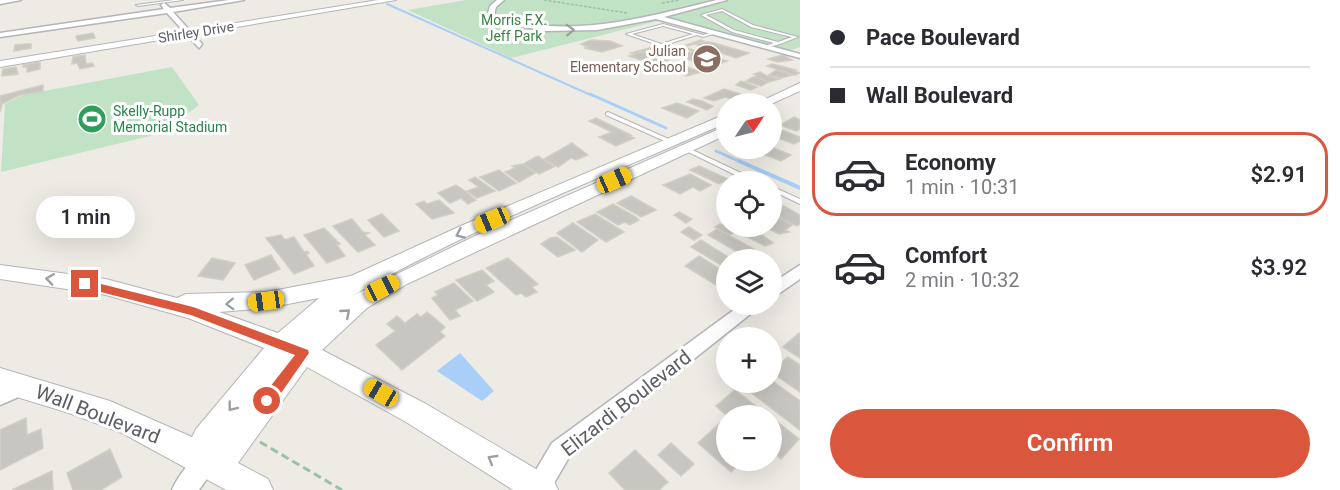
<!DOCTYPE html>
<html lang="en">
<head>
<meta charset="utf-8">
<style>
  :root { --surface:#fff; --page:#f7f7f7; --text:#2b2b33; --muted:#7c7c81; --line:#e1e1e2; --accent:#da563c }
  body { margin:0; font-family:Roboto,sans-serif; background:var(--page); color:var(--text); height:100vh; display:flex; flex-direction:column; font-size:22px; white-space:nowrap }
  * { box-sizing:border-box; margin:0 }
  p { font-size:20px; color:var(--muted) }
  .icon { flex:none; width:33px; height:33px; fill:none; stroke:currentColor; stroke-width:2; stroke-linecap:round; stroke-linejoin:round }
  .map { position:relative; flex:1; overflow:hidden }
  .sheet { display:flex; flex-direction:column; background:var(--surface); width:540px }
  .sheet>* { flex:none }
  .banner { display:grid; align-content:center; height:132px; padding:0 30px; background:var(--surface) }
  .needle { width:39px; rotate:55deg }
  .controls { position:absolute; left:716px; top:93px; display:grid; gap:12px }
  .controls a { display:grid; place-items:center; width:66px; height:66px; border-radius:50%; background:var(--surface); box-shadow:0 6px 24px #0002; font-size:30px }
  .end { position:absolute; width:27px; height:27px; margin:-14px; border:8px solid #da563c; background:#fff; box-shadow:0 0 0 3px #fff }
  .from { border-radius:50% }
  .bubble { position:absolute; height:42px; border-radius:21px; background:var(--surface); box-shadow:0 6px 24px #0002; font-size:20px; font-weight:600; line-height:42px; text-align:center }
  .car { position:absolute; width:18px; height:36px; margin:-18px -9px; border-radius:8px; box-shadow:0 0 4px 2px #0007; background:linear-gradient(#f5c518 24%,#345 0 40%,#f5c518 0 76%,#345 0 86%,#f5c518 0) }
  .banner b { display:flex; align-items:center; gap:21px; height:57px; font-size:22px }
  .banner b+b { border-top:2px solid var(--line) }
  .banner i { width:15px; height:15px; background:var(--text) }
  ul { padding:0; list-style:none }
  li { display:flex; align-items:center; gap:18px; height:84px; margin:0 12px 9px; padding:0 18px; border:3px solid transparent; border-radius:24px }
  li div { flex:1 }
  li b { display:block; font-size:22px }
  li em { font-style:normal; font-weight:600 }
  li.current { border-color:var(--accent) }
  li>.icon { width:54px; height:54px; stroke-width:1.5 }
  .cta { display:flex; gap:12px; margin-top:auto; padding:12px 30px }
  .cta a { flex:1; height:69px; border-radius:36px; background:var(--accent); color:#fff; font-size:24px; font-weight:600; line-height:69px; text-align:center }
  main { display:flex; flex:1; min-height:0 }
  .map>svg:first-child { display:block }
</style>
</head>
<body>
<main>
<div class="map">
<svg width="800" height="490" viewBox="0 0 800 490">
  <rect width="100%" height="100%" fill="#edebe3"/>
  <path fill="#c2e2c5" d="M466 0H800V47L785 52 666 19 511 58 408 10Z
    M172 67 199 105 162 133 1 172 5 104 23 95Z"/>
  <path fill="#a9cef7" d="M460 353 494 391 482 401 437 371Z"/>
  <g fill="none" stroke-linecap="round" stroke-linejoin="round">
    <path stroke="#a9cef7" stroke-width="2" d="M387 4 593 96"/>
    <path stroke="#a9cef7" stroke-width="3" d="M590 94 666 128
      M716 151 743 163"/>
    <path stroke="#a9cef7" stroke-width="4" d="M739 161 800 188"/>
  </g>
  <path fill="#c8c6c0" stroke="#d1cec2" stroke-width="1.5" d="M93 33 95 38 78 41 76 36Z
    M591 40 610 41 622 46 602 52 584 48 588 47 581 44Z
    M701 40 704 41 684 47 727 61 712 67 654 49 638 53 643 52 701 72 687 76 629 56 635 54 631 53 653 47 680 56 694 51 680 47Z
    M709 42 714 43 749 53 736 58 695 44Z
    M25 44H31V48L14 51 15 45Z
    M85 55 86 64 92 63 94 66 80 69 77 63 72 64 73 57Z
    M783 55 792 60 778 62 768 59Z
    M40 62V69L27 72V67H23V65Z
    M772 64 796 70 794 71 800 73 795 75 767 66Z
    M16 67 18 74 2 76 3 69Z
    M776 70 793 75 781 78 769 75Z
    M760 72 767 76 779 79 769 82 754 77 757 75 754 74Z
    M753 77H754L769 82 761 86 746 81Z
    M741 81 757 87 751 90 736 85Z
    M43 85V91L20 95 2 104 0 112V96Z
    M724 89 743 95 731 99 725 97 714 101 704 98Z
    M693 99 702 101 713 106 707 110 687 102Z
    M677 103 699 111 687 118 662 108Z
    M794 117 800 120V129L796 131 780 125Z
    M596 118 631 135 628 136 634 138 616 146 599 137 612 132 589 121Z
    M774 127 800 137V141L794 144 778 138 781 136 771 132Z
    M572 143 588 155 576 160 571 158 558 167 544 159Z
    M771 147 791 155 781 161 747 148Z
    M538 156 545 161 554 167 539 174 523 164Z
    M522 164 535 173 519 182 505 172 515 168 512 166Z
    M699 166 728 179 719 184 690 170Z
    M499 170 516 183 499 191 480 177Z
    M690 174 711 185 700 191 693 187 680 194 663 185Z
    M475 177 495 191 477 198 467 191 479 187 469 180Z
    M456 185 465 191 476 200 468 204 461 198 450 203 438 193Z
    M631 196 656 210 641 217 617 203Z
    M771 199 800 215V224L797 226 771 213Z
    M439 200 454 213 432 219 416 204 424 201 427 204Z
    M613 204 636 217 639 220 630 225 625 222 618 225 597 212Z
    M679 212 692 219 686 223 674 215Z
    M382 214 399 231 384 237 368 220Z
    M595 214 624 232 606 242 577 222Z
    M771 214 792 225 785 230 789 232 779 234 764 226H771Z
    M352 219 363 232 369 233 365 235 375 245 358 252 333 226Z
    M573 223 598 240 582 252 557 233Z
    M720 224 735 232 730 235 715 227Z
    M739 226H750L773 243 765 246 734 230Z
    M689 227 702 235 694 240 681 232Z
    M324 228 340 244 337 245 345 256 327 263 304 235Z
    M717 229 754 249 751 251 754 253 748 258 708 235Z
    M281 235 285 240 294 237 304 252 307 251 309 253 306 254 314 266 294 274 266 238Z
    M557 237 575 250 558 257 541 244 550 238Z
    M701 240 733 260H726V268L691 247Z
    M271 255 280 269 254 280 245 265Z
    M699 256 726 273 716 285 685 266Z
    M212 258 235 263 223 280 198 276Z
    M508 258 538 284 532 287 537 292 526 297 521 293 516 295 486 268Z
    M482 270 494 281 486 285 494 292 477 301 456 280Z
    M454 283 473 301 455 310 460 316 450 320 432 298 438 295 435 292Z
    M427 312 445 327 440 332 445 336 402 370 376 345 395 331 387 324 397 316 405 323 417 314 421 317Z
    M799 333 800 334V358L783 347Z
    M788 357 800 365V392L771 372Z
    M771 380 800 401V430L749 391 758 382H771Z
    M735 390 769 416H727L716 406Z
    M771 417 799 439 781 459 771 451Z
    M26 418 27 435 41 429 43 448 0 470V430Z
    M720 423 726 427V460H743L731 472 698 443Z
    M671 443 694 464 681 476 658 455Z
    M110 449 122 477 101 490H73L67 473Z
    M635 450 668 482 659 490H625L609 473Z
    M52 471 53 490H12Z"/>
  <g fill="none" stroke-linecap="round" stroke-linejoin="round">
    <g stroke="#b4b5b9" stroke-width="2">
      <path id="service" d="M174 0H183L138 6 136 5Z
        M722 9 753 25 798 37 780 44 765 48V46L774 43 732 32 701 15ZM722 11 751 27 792 37 778 42 734 30 706 15Z
        M663 24 703 35 714 32 716 33 703 37 697 35 661 46 626 34ZM663 26 693 34 661 44 632 34Z
        M608 112 673 141 674 142 673 143H669L606 115V113Z
        M684 146 758 181 759 182H750L682 149 681 148Z
        M771 186 800 199V204L771 190Z"/>
    </g>
    <g stroke="#b4b5b9" stroke-width="3">
      <path id="minor" d="M0 0H21L0 4Z
        M229 0H244L173 12 202 44 199 48 167 13 0 37V33L164 9 161 5 164 3 170 8Z
        M497 0H504L496 7 494 14C504 22 517 23 529 24 593 33 655 15 717 0H727L664 17 800 54V58L656 19 597 30 546 31 502 23 488 14 490 6Z
        M800 265V279L771 299V284Z
        M742 304H763L568 459 550 490H524L552 443Z
        M23 377 30 380 33 386 30 392 0 405V386Z
        M206 451 214 455 218 463 199 490H172C178 476 192 457 206 451Z"/>
    </g>
    <g stroke="#b4b5b9" stroke-width="2">
      <path id="tertiary" d="M378 0H396L0 67V61Z
        M800 83V91L771 104H755Z
        M726 114V123C601 178 471 228 352 296L475 236 726 126V135L407 284 367 308 322 350 426 404 553 479 558 490H513L406 422 307 367 238 463 268 479 273 490H226L122 433 66 412 0 392V368L110 401 192 437 196 429 264 348 188 318 106 295 0 279V265L106 279 177 298 186 294 267 292 351 276 463 225ZM319 298 278 333 219 312 267 308Z"/>
    </g>
    <path stroke="#9ac0a9" stroke-width="1.5" stroke-dasharray="3 1.5" stroke-linecap="butt" d="M544 0 627 13
      M662 3 680 0"/>
    <path stroke="#9ac0a9" stroke-width="3" stroke-dasharray="8 4.5" stroke-linecap="butt" d="M260 442 342 490"/>
    <use href="#service" fill="#fff" fill-rule="evenodd"/>
    <use href="#minor" fill="#fff" fill-rule="evenodd"/>
    <use href="#tertiary" fill="#fff" fill-rule="evenodd"/>
  </g>
  <defs><path id="oneway-chevron" d="M-2-3.5L2.5 0L-2 3.5" fill="none" stroke-width="1.6" stroke-linecap="round" stroke-linejoin="round" transform="scale(1.5)"/></defs>
  <g stroke="#9d9ea1">
    <use href="#oneway-chevron" transform="translate(570 30) rotate(-2)"/>
    <use href="#oneway-chevron" transform="translate(460 234) rotate(156)"/>
    <use href="#oneway-chevron" transform="translate(50 279) rotate(-172)"/>
    <use href="#oneway-chevron" transform="translate(230 304) rotate(178)"/>
    <use href="#oneway-chevron" transform="translate(346 313) rotate(-41)"/>
    <use href="#oneway-chevron" transform="translate(232 407) rotate(128)"/>
    <use href="#oneway-chevron" transform="translate(492 459) rotate(-149)"/>
  </g>
  <path fill="#da563c" d="M85 280 193 307 308 350 309 353 272 406 267 408 262 406V397L295 355 191 315 81 287 80 284Z"/>
  <defs>
    <g id="school-disc" transform="scale(1.5)"><circle r="9.5" fill="#8d6e63" stroke="#fff"/><path d="M0-5L7-2L0 1L-7-2ZM-4 1L0 2.5L4 1V4Q0 6-4 4Z" fill="#fff"/></g>
    <g id="stadium-disc" transform="scale(1.5)"><circle r="9.5" fill="#2e9e5b" stroke="#fff"/><path d="M0-5a6.5 5 0 1 0 0 10a6.5 5 0 1 0 0-10ZM-3.5-1.8h7v3.6h-7Z" fill="#fff"/></g>
  </defs>
  <g fill-rule="evenodd">
    <use href="#school-disc" x="707" y="59"/>
    <use href="#stadium-disc" x="92" y="119"/>
  </g>
  <g text-anchor="middle" dominant-baseline="central" stroke-width="6" stroke-linejoin="round" paint-order="stroke">
    <g font-size="14" fill="#3c8145" stroke="#fff">
      <text x="514" y="20">Morris F.X.<tspan x="514" dy="16">Jeff Park</tspan></text>
    </g>
    <g font-size="14" fill="#5b5e63" stroke="#fff">
      <text transform="translate(196 32) rotate(-9)">Shirley Drive</text>
    </g>
    <g font-size="14" fill="#785e54" stroke="#fff" text-anchor="end">
      <text x="686" y="51">Julian<tspan x="686" dy="16">Elementary School</tspan></text>
    </g>
    <g font-size="14" fill="#27864d" stroke="#fff" text-anchor="start">
      <text x="113" y="111">Skelly-Rupp<tspan x="113" dy="16">Memorial Stadium</tspan></text>
    </g>
    <g font-size="20" fill="#5b5e63" stroke="#fff">
      <text transform="translate(626 403) rotate(-38)">Elizardi Boulevard</text>
      <text transform="translate(98 414) rotate(21)">Wall Boulevard</text>
    </g>
  </g>
</svg>
<div class="controls">
<a><svg class="needle" viewBox="-14 -14 28 28"><path d="M0-13l5 13h-10z" fill="#e53935"/><path d="M0 13l5-13h-10z" fill="#7c7c81"/></svg></a>
<a><svg class="icon" aria-label="locate" viewBox="0 0 24 24"><circle cx="12" cy="12" r="6"/><path d="M12 2v4M12 18v4M2 12h4M18 12h4"/></svg></a>
<a><svg class="icon" aria-label="layers" viewBox="0 0 24 24"><path d="M12 4l9 5-9 5-9-5zM3 14l9 5 9-5"/></svg></a>
<a>+</a>
<a>−</a>
</div>
<i class="end from" style="left:267px;top:401px"></i>
<i class="end" style="left:85px;top:284px"></i>
<div class="bubble" style="left:36px;top:196px;width:99px">1 min</div>
<i class="car" style="left:614px;top:180px;rotate:66deg"></i>
<i class="car" style="left:492px;top:220px;rotate:247deg"></i>
<i class="car" style="left:382px;top:288px;rotate:63deg"></i>
<i class="car" style="left:266px;top:301px;rotate:262deg"></i>
<i class="car" style="left:381px;top:393px;rotate:300deg"></i>
</div>
<section class="sheet">
<div class="banner">
<b><i class="from"></i>Pace Boulevard</b>
<b><i></i>Wall Boulevard</b>
</div>
<ul>
<li class="current"><svg class="icon" aria-label="car" viewBox="0 0 24 24"><path d="M5 17H2v-5l4-1 3-4h7l3 4 3 1v5h-3M9 17h6M6 11h13"/><circle cx="7" cy="17" r="2"/><circle cx="17" cy="17" r="2"/></svg><div><b>Economy</b><p>1 min · 10:31</p></div><em>$2.91</em></li>
<li><svg class="icon" aria-label="car" viewBox="0 0 24 24"><path d="M5 17H2v-5l4-1 3-4h7l3 4 3 1v5h-3M9 17h6M6 11h13"/><circle cx="7" cy="17" r="2"/><circle cx="17" cy="17" r="2"/></svg><div><b>Comfort</b><p>2 min · 10:32</p></div><em>$3.92</em></li>
</ul>
<div class="cta"><a>Confirm</a></div>
</section>
</main>
</body>
</html>
